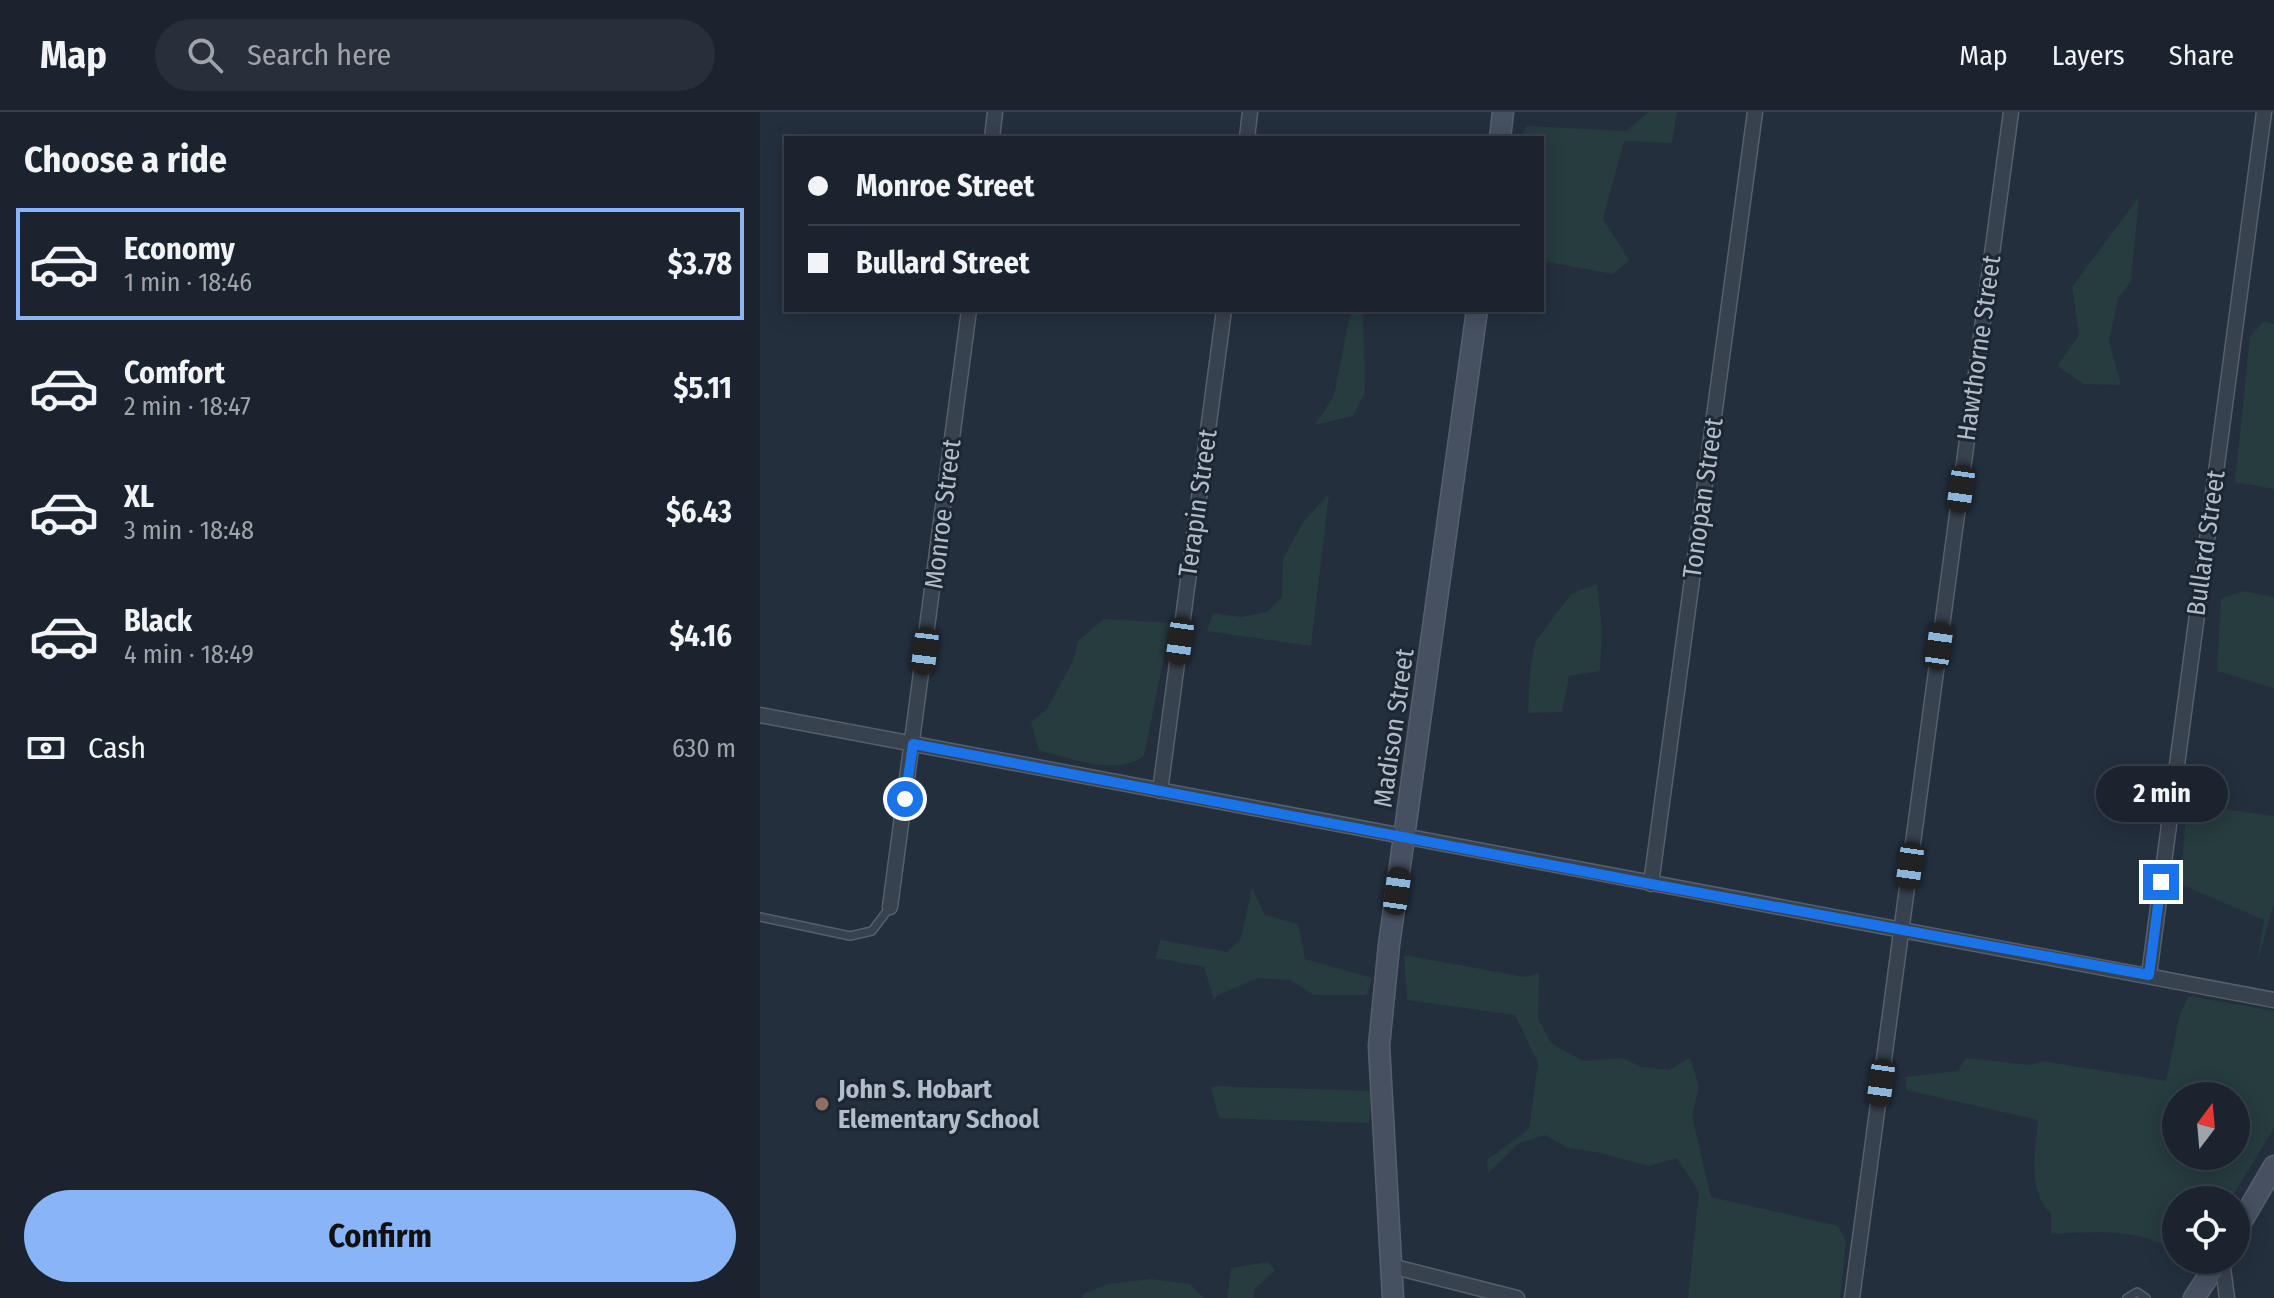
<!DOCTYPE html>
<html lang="en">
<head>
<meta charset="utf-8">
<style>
  :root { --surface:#1b232e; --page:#282f3a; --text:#f1f3f6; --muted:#a0a4aa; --line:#39404a; --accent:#8ab4f8 }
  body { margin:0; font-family:"Fira Sans Condensed",sans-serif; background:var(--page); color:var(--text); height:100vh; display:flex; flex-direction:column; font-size:30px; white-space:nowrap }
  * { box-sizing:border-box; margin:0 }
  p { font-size:26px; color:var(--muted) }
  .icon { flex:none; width:44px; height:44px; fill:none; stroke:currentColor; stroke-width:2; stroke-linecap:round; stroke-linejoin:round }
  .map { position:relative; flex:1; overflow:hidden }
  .sheet { display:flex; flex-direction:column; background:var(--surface); width:760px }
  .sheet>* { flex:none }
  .top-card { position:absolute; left:24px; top:24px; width:760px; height:176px; border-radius:0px; box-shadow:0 4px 20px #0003,0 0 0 2px var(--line); display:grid; align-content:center; height:176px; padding:0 24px; background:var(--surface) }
  .needle { width:52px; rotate:16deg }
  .buttons { position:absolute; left:1402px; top:970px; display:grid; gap:16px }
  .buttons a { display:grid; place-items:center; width:88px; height:88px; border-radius:50%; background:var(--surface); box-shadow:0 4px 20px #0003,0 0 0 2px var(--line); font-size:40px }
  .end { position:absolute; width:36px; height:36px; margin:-18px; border:10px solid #1a73e8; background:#fff; box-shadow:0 0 0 4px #fff }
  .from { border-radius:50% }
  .bubble { position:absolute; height:56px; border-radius:28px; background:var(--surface); box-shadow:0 4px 20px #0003,0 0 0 2px var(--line); font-size:26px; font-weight:700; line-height:56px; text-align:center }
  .car { position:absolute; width:24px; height:48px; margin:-24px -12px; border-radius:10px; box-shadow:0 0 6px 2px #0007; background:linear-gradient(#222 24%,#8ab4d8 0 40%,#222 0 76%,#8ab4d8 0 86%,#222 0) }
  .top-card b { display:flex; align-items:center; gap:28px; height:76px; font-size:30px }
  .top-card b+b { border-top:2px solid var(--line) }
  .top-card i { width:20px; height:20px; background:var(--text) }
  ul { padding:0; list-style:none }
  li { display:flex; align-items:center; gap:24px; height:112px; margin:0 16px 12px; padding:0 8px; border:4px solid transparent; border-radius:0px }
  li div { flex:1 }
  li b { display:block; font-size:30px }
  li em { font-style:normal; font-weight:700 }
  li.on { border-color:var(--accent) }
  li>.icon { width:72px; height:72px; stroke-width:1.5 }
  h2 { padding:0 24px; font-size:36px; line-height:96px }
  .pay { display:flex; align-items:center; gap:20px; height:88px; padding:0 24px; font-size:30px }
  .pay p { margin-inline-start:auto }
  .cta { display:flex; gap:16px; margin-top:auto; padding:16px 24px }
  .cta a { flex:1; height:92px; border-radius:48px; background:var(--accent); color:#111; font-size:32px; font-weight:700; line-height:92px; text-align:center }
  header { display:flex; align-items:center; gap:48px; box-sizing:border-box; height:112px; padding:0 40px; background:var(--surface); border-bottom:2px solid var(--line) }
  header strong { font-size:38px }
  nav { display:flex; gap:44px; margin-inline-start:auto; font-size:28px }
  .search { width:560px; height:72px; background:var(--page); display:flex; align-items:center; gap:20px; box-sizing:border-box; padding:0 28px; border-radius:44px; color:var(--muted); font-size:30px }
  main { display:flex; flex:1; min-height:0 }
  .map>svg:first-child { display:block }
</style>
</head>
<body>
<header>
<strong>Map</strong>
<div class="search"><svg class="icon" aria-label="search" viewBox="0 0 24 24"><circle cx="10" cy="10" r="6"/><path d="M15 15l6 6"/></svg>Search here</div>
<nav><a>Map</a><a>Layers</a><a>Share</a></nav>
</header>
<main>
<section class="sheet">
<h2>Choose a ride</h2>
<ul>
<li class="on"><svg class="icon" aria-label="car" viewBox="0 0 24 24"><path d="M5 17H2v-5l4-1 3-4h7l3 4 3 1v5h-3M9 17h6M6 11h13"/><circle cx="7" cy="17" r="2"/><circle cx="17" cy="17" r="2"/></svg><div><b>Economy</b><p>1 min · 18:46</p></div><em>$3.78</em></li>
<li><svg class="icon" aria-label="car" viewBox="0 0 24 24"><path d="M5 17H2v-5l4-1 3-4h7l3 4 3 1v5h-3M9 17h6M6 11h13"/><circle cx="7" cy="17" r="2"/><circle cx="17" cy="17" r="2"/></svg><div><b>Comfort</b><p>2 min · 18:47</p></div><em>$5.11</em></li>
<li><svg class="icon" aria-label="car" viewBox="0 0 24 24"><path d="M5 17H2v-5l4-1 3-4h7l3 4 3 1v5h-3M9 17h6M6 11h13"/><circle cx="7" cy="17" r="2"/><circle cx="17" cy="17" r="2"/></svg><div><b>XL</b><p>3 min · 18:48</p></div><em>$6.43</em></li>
<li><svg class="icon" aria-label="car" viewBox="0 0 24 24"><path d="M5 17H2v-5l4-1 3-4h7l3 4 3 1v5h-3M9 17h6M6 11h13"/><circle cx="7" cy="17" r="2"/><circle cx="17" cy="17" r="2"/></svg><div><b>Black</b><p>4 min · 18:49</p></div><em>$4.16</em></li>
</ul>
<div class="pay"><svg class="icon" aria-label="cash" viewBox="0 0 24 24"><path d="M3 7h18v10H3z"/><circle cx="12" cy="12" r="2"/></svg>Cash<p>630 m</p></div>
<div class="cta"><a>Confirm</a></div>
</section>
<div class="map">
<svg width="1514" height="1186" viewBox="0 0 1514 1186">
  <rect width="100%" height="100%" fill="#242f3e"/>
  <path fill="#263c3f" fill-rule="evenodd" d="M889 0H917L912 31 864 29 843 107 869 148 853 162 782 149V26H760L767 14 866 19Z
    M1379 85 1371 169 1358 187 1349 229 1361 273 1324 272 1297 254 1319 223 1312 175Z
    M591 198H603L605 281 593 304 555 313 574 284Z
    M1504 209 1514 212V377L1475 370 1490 225Z
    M569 382 551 534 447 519 453 501 481 505 507 500 522 485 523 447 544 409Z
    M837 472 842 518 840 559 809 564 802 600 768 601 770 559 775 530 811 482Z
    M1482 479 1514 485V576L1457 559 1461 487Z
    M344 507 411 511 384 644C355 665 311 646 279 638L271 610 287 597 313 549 318 529Z
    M1427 692 1514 704V791L1497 851 1504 808 1420 772Z
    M492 776 505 803 538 812 545 847 612 866 607 883H554L530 868 498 866 458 883 454 887 444 855 396 846 400 828 468 840 481 826Z
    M644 843 765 865 779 861 778 906 791 931 823 949 863 946 881 955 909 958 930 946 939 974 932 1004 951 1085 1078 1114 1086 1129 1080 1186H928L939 1080 917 1046 889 1054 836 1040 808 1036 785 1023 759 1031 728 1061 727 1048 769 1017 778 951 755 903 647 888Z
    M1429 884 1514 899V1016L1470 1088H1416V1141C1382 1115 1332 1120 1291 1122V1102C1266 1076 1276 1040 1278 1008L1146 978V965L1198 959 1206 946 1270 953 1282 949 1406 969 1420 902ZM1416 984H1476V1044H1416Z
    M451 974 613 979 609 1011 459 1006Z
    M508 1150 515 1158 495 1177 494 1186H467L471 1156Z
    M391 1167 430 1172 444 1186H322L321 1183 348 1172Z"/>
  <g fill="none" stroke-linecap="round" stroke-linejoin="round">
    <g stroke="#565f6c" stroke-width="10">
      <path id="lane" d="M0 805 90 824 112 819 130 795
        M1367 1186 1377 1180 1386 1186"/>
    </g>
    <g stroke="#565f6c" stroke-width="17">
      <path id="street" d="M232 26 235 0
        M487 26 490 0
        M0 603 1514 888
        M400 679 464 198
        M891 772 995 0
        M130 795 209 198
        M1389 863 1504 0
        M1462 1148 1467 1186
        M631 1154 757 1186
        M1092 1186 1251 0"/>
    </g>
    <g stroke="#565f6c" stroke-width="23">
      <path id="secondary" d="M740 26 743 0
        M1476 1119 1514 1054
        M633 1186 619 934 629 833 717 198
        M1434 1186 1459 1148"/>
    </g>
    <use href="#lane" stroke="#38414e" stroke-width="7"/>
    <use href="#street" stroke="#38414e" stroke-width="14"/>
    <use href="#secondary" stroke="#465061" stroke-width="20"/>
  </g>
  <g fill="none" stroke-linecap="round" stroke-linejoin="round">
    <path stroke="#1a73e8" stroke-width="10" d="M145 687 153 632 891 772 1389 863 1401 770"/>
  </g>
  <circle fill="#8d6e63" stroke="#1d2633" stroke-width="3" cx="62" cy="992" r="8"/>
  <g text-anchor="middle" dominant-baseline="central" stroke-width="6" stroke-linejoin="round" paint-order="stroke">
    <g font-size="26" fill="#b4bcc9" stroke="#1d2633">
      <text transform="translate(1219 236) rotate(-82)">Hawthorne Street</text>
      <text transform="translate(943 386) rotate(-82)">Tonopan Street</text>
      <text transform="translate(438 391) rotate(-82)">Terapin Street</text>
      <text transform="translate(183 402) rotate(-83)">Monroe Street</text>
      <text transform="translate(1446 431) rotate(-82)">Bullard Street</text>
      <text transform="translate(634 616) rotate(-82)">Madison Street</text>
    </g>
    <g font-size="26" font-weight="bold" fill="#b4bcc9" stroke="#1d2633" text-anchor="start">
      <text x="78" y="977">John S. Hobart<tspan x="78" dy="30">Elementary School</tspan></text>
    </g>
  </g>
</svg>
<div class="buttons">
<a><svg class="needle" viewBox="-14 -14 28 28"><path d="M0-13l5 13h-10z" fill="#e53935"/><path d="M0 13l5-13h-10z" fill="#a0a4aa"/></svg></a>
<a><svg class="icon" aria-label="locate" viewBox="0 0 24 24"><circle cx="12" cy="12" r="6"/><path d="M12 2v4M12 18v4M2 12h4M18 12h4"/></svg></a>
</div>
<i class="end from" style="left:145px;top:687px"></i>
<i class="end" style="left:1401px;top:770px"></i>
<div class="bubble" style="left:1336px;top:654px;width:132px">2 min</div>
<i class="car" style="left:1201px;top:377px;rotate:188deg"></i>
<i class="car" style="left:420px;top:529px;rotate:188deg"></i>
<i class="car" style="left:1179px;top:534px;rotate:8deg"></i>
<i class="car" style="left:165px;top:539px;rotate:187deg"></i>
<i class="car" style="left:1150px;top:754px;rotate:188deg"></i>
<i class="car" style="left:637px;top:779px;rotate:8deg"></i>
<i class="car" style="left:1121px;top:971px;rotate:188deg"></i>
<div class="top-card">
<b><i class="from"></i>Monroe Street</b>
<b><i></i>Bullard Street</b>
</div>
</div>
</main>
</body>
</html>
